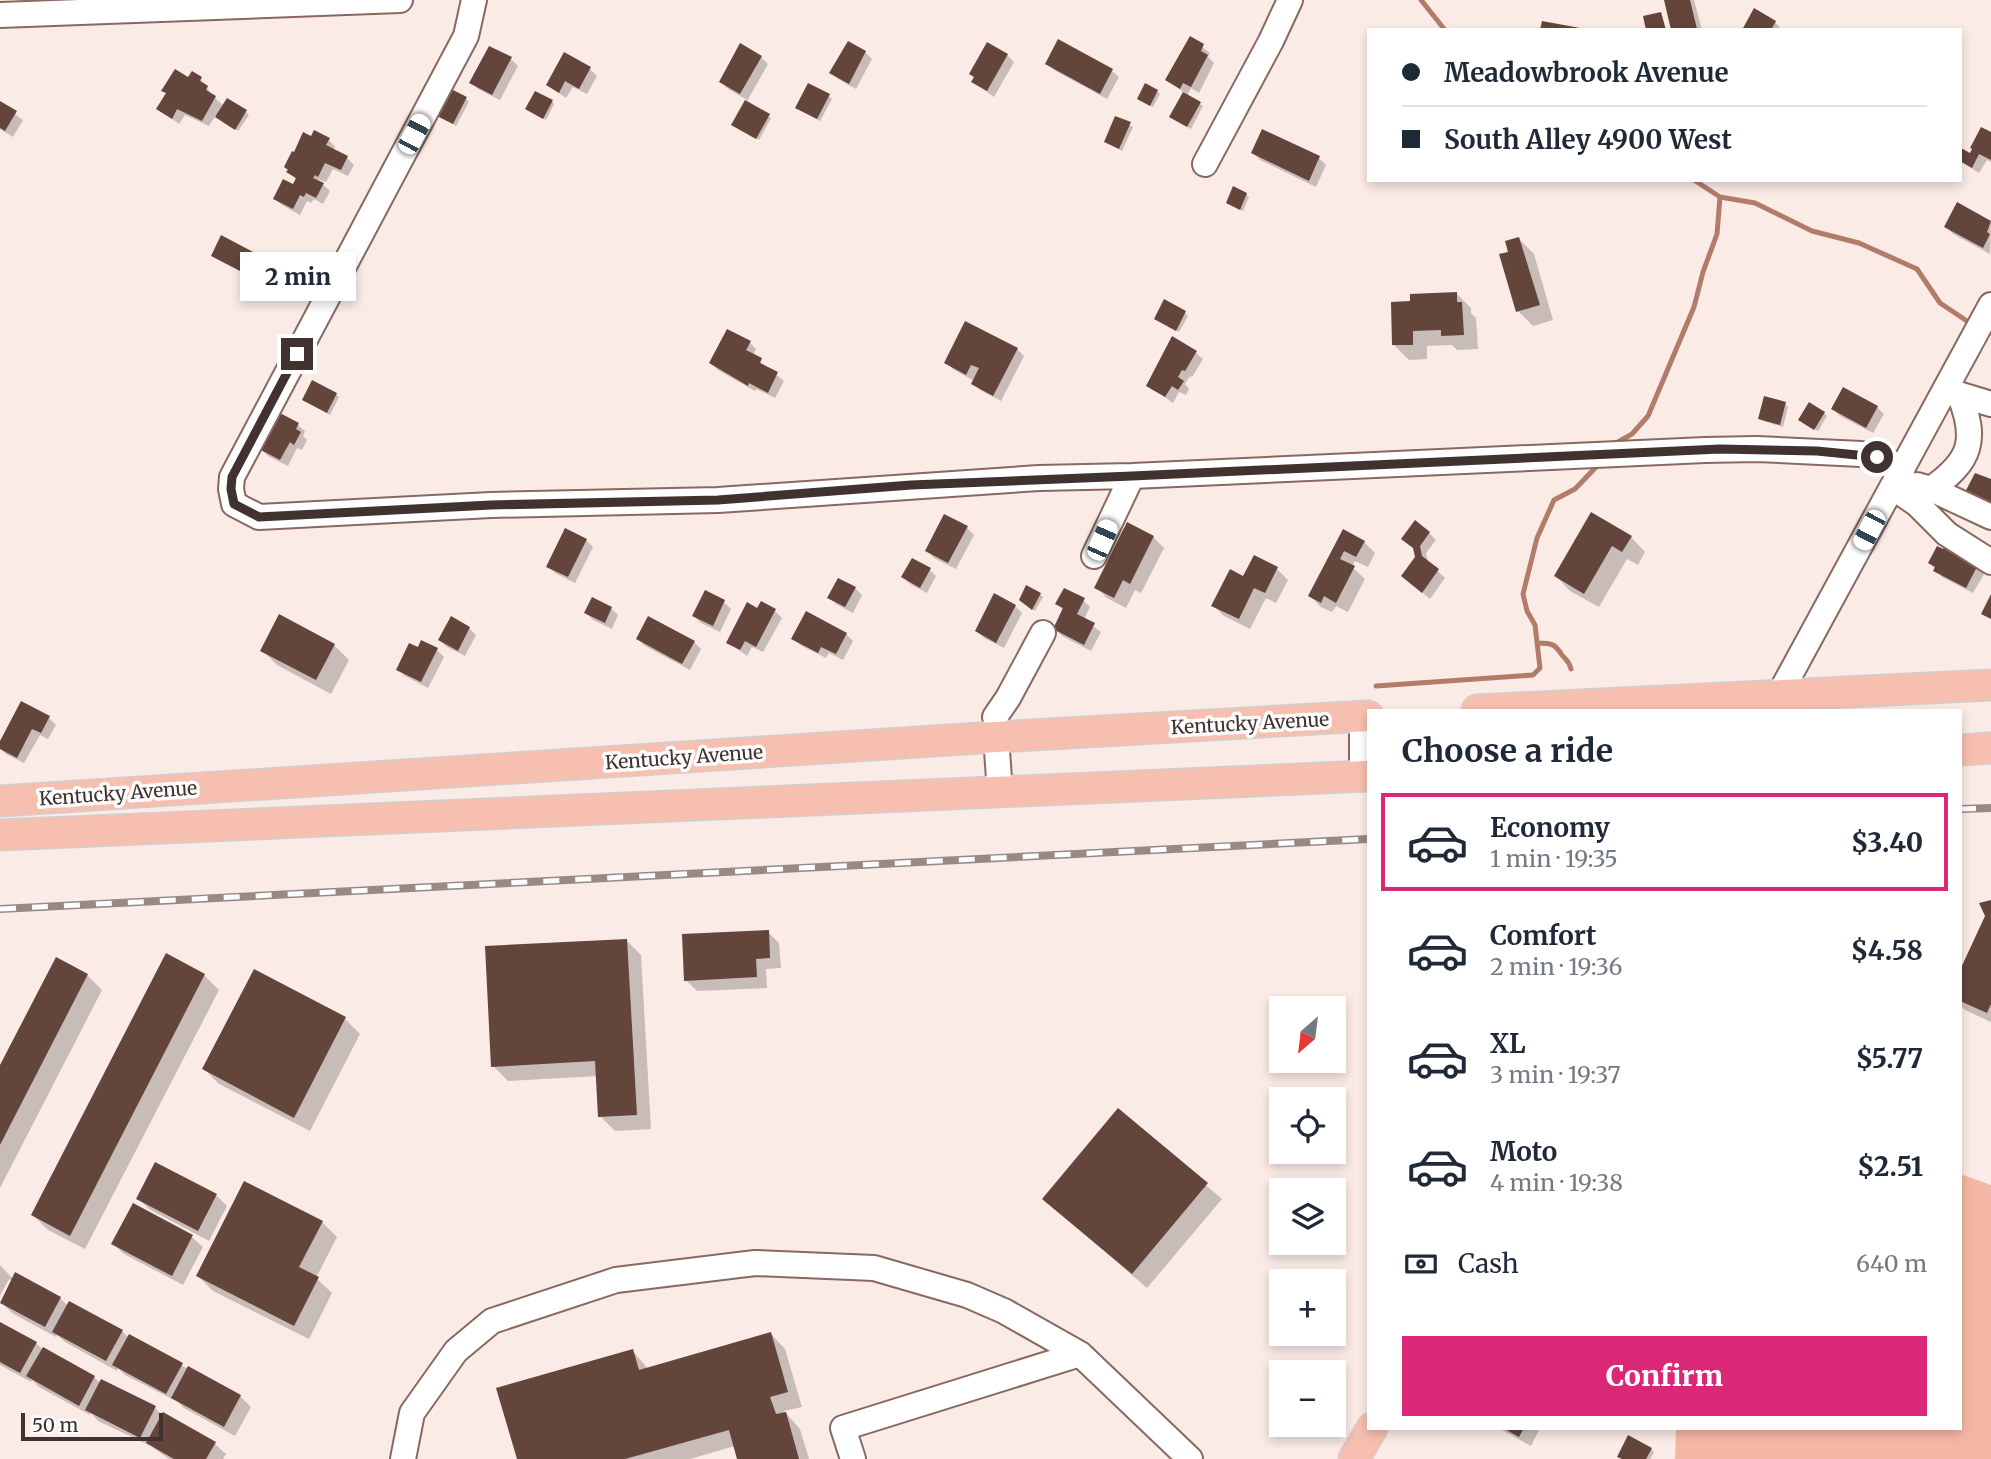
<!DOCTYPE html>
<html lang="en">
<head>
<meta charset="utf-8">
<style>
  :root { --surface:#fff; --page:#f6f6f7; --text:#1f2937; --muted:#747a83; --line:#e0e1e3; --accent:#db2777 }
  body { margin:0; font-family:Merriweather,serif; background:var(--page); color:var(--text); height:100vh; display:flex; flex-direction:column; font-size:26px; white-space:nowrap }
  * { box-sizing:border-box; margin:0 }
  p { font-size:23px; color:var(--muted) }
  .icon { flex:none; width:38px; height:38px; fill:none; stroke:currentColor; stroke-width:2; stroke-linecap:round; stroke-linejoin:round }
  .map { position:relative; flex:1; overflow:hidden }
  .details { position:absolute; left:1367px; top:709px; width:595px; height:721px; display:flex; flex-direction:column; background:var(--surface); border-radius:0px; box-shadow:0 4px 10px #0003 }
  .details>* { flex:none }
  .hud { position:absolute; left:1367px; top:28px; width:595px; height:154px; border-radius:0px; box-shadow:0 4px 10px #0003; display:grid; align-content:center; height:154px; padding:0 35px; background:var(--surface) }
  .needle { width:46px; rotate:208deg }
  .controls { position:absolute; left:1269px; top:996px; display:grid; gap:14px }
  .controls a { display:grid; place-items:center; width:77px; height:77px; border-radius:0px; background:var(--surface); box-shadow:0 4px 10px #0003; font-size:35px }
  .scale { position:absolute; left:21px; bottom:18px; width:142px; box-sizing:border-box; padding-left:7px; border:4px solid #40322e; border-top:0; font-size:19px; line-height:24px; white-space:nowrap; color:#40322e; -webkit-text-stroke:5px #fcfcfc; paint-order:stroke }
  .end { position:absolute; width:32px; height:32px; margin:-16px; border:9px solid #40322e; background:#fff; box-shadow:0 0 0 4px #fff }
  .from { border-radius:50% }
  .bubble { position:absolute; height:49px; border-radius:0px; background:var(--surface); box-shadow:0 4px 10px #0003; font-size:23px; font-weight:800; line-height:49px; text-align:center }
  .car { position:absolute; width:21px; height:42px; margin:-21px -10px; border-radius:9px; box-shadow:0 0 5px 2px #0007; background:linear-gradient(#fff 24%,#345 0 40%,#fff 0 76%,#345 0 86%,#fff 0) }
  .hud b { display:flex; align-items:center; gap:24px; height:66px; font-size:26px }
  .hud b+b { border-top:2px solid var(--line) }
  .hud i { width:18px; height:18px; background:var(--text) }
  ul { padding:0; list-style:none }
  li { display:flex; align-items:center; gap:21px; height:98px; margin:0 14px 10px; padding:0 21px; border:4px solid transparent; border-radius:0px }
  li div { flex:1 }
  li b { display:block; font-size:26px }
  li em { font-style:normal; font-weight:800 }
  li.current { border-color:var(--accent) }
  li>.icon { width:63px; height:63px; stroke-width:1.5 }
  h2 { padding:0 35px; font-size:32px; line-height:84px }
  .pay { display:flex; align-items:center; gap:18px; height:77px; padding:0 35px; font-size:26px }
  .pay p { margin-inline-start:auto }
  .primary-button { display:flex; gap:14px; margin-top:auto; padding:14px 35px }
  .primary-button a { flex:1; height:80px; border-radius:0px; background:var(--accent); color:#fff; font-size:28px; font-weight:800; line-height:80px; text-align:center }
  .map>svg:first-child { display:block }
</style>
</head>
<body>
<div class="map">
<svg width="1991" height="1459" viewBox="0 0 1991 1459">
  <rect width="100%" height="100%" fill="#fbebe7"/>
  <path fill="#f4b7a6" d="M1960 1174 1991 1185V1459H1675L1676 1428H1960Z"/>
  <path fill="#0003" d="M1671 0H1694L1702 30H1673Z
    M1775 22 1782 30H1744Z
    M1191 39 1210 53 1208 57 1214 63 1199 93 1191 88 1187 96 1203 106 1191 129 1172 117 1185 93 1167 80Z
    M1059 41 1112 71 1119 77 1107 99 1054 70 1047 63Z
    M865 52 872 59 856 89 838 79 831 72Z
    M1007 55 1014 62 994 97 973 82Z
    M761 57 768 64 746 103 771 118 759 140 733 125 747 100 728 89 721 82Z
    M511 59 518 66 500 100 478 89 472 82Z
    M590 69 597 76 587 94 573 87 566 98 548 85Z
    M192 73 208 86 207 88 213 96 224 106 246 112 249 115 238 131 216 115 209 126 185 115 179 124 159 109Z
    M1157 91 1160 94 1153 107 1142 101Z
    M829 96 832 99 820 121 800 110Z
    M466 99 469 102 456 126 438 116Z
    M552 101 554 104 546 120 527 109Z
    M0 103 23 120 13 137 0 129Z
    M1116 118 1133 127 1122 151 1106 142Z
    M1991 134V162L1987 160 1979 173 1960 161V154L1970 155Z
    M329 140 335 147 333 150 347 158 354 165 348 176 333 169 326 182 317 179 330 191 323 204 314 199 311 203 307 201 300 215 282 205 275 198 294 187 297 180 288 172Z
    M1253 153 1319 158 1326 165 1316 187 1260 160Z
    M1246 194 1249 197 1243 211 1228 203Z
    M1958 205 1991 223 1990 254 1953 234 1946 227Z
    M1519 239 1534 254 1553 320 1533 326 1518 311 1510 253Z
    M216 258 275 265 278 268 268 286Z
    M1456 293 1471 308V313L1476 318 1478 349 1457 350 1452 345 1427 346V359L1409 360 1394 345 1412 303Z
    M1185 313 1188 316 1179 332 1159 321Z
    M750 343 756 349 753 356 784 381 775 398 756 389 755 391 718 370 711 363Z
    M1017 349 1024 356 1001 401 980 390 973 384 974 381 953 369 946 362Z
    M1196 353 1203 359 1192 377 1190 376 1185 384 1189 389 1186 395 1179 392 1173 403 1148 385Z
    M336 394 339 397 330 415 304 400Z
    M1785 404 1788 407 1783 427 1763 421 1760 418Z
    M1877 407 1884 414 1873 433 1840 416 1833 409Z
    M1824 413 1827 416 1818 431 1803 423Z
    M298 425 305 431 303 436 307 440 302 450 297 448 288 466 268 456 261 449Z
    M1591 514 1631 537 1645 552 1638 565 1627 559 1599 607 1570 591 1556 576Z
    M967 528 974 535 956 569 934 558 927 551Z
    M1344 532 1364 542 1375 553 1368 567 1355 561 1352 567 1365 579 1348 612 1336 606 1332 612 1321 607 1310 596Z
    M1429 533 1436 540 1426 553 1428 562 1445 578 1430 599 1410 582 1417 557 1415 549Z
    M1153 537 1164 548 1141 593 1135 590 1126 608 1107 598 1096 587Z
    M586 540 593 547 575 583 555 573 548 566Z
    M1255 558 1277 569 1288 580 1276 603 1266 598 1250 629 1224 616 1213 605 1244 578Z
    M1930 563 1977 567 1984 574 1973 593 1942 577Z
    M930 570 936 576 927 593 910 584 903 577Z
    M855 588 862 595 853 613 836 604 830 597Z
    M1040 594 1043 597 1035 611 1024 603Z
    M1083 600 1090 607 1084 619 1101 632 1091 651 1062 636 1055 629 1064 611 1057 604Z
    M724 602 731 609 720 632 701 623 694 616Z
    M1015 606 1022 613 1004 648 984 638 977 631Z
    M611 608 618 615 612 629 593 620 586 613Z
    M758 610 775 611 782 618 763 652 752 647 747 656 728 642Z
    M469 628 476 635 465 656 447 647 440 640Z
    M846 634 853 641 843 660 829 653 826 658 800 645 794 638Z
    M638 639 694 642 701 649 690 670 645 646Z
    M334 645 349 660 331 694 277 665 262 650Z
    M418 650H437L444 657 428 688 405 676 398 669Z
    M49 718 56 725 48 739 40 735 24 763 6 754 0 748V745Z
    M1991 902V1022L1965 1010 1960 1005V974L1987 916Z
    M768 932 779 943 781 968 766 969 767 988 697 991 686 980Z
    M626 940 641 955 651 1129 615 1131 600 1116 598 1076 508 1081 493 1066Z
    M255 972 345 1019 360 1034 310 1131 219 1084 204 1069Z
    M87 975 102 990 0 1188V1069Z
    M204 975 219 990 85 1249 48 1230 33 1215Z
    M1118 1111 1222 1199 1147 1288 1044 1199Z
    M216 1195 227 1206 209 1241 149 1209 138 1198Z
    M133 1206 192 1237 203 1247 183 1285 124 1254 113 1244Z
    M322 1222 337 1237 316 1278 332 1293 309 1339 213 1291 198 1276Z
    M0 1265 13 1279 60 1298 68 1306 122 1331 129 1338 240 1396 251 1407 235 1436 184 1408 178 1402 125 1375 118 1368 117 1371 65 1342 57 1335 56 1337 12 1313 1 1302 12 1281 9 1279 0 1296Z
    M0 1324 36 1343 43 1350 94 1377 101 1384 155 1408 163 1416 215 1444 226 1454 223 1459H169L151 1446 98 1421 91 1413 90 1415 39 1387 32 1380 31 1382 0 1365Z
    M771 1334 785 1349 802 1407 784 1411 800 1429 809 1459H739L735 1446 690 1459H519L633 1351 648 1369Z
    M1498 1428H1540L1531 1446Z
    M1651 1449 1654 1452 1650 1459H1622Z"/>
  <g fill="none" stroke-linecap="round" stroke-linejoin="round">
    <path stroke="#b27c6b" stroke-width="5" d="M1421 0 1445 30
      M1694 180 1720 197 1755 203 1812 231 1859 243 1917 269 1940 303 1967 321
      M1611 446 1632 434 1648 416 1694 307 1703 272 1717 234 1720 197
      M1538 643C1552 643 1555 644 1562 655 1567 661 1569 661 1571 669
      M1376 686 1533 675 1540 668 1535 625 1527 611 1523 594 1537 538 1554 500 1575 489 1598 465"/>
  </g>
  <path fill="#63453c" d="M1664 0H1690L1697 29 1671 30Z
    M1754 8 1776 21 1771 30H1742Z
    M1661 12 1666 30H1646L1643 16Z
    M1542 21 1580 28V30H1540Z
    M1190 36 1204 44 1201 51 1208 55 1191 87 1183 83 1180 89 1165 80Z
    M1058 39 1113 69 1100 94 1045 64Z
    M848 41 866 51 849 84 829 73Z
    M987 42 1008 54 987 91 971 82 974 77 969 74Z
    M740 43 762 56 740 94 719 82Z
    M489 46 512 57 492 95 469 83Z
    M564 52 591 67 579 89 565 81 559 93 546 85Z
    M175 69 188 77 192 71 202 77 200 81 208 86 206 90 216 96 202 121 177 109 172 119 156 109 166 93 161 91Z
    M808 83 830 94 817 119 795 108Z
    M1145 83 1158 90 1150 106 1137 99Z
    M447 87 467 97 453 124 433 114Z
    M535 91 553 100 543 119 525 109Z
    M1183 92 1201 102 1187 127 1169 117Z
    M227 98 247 110 235 130 215 117Z
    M745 100 770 114 756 139 731 125Z
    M0 101 17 111 5 131 0 128Z
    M1115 116 1131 122 1119 149 1104 142Z
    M1981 127 1991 132V160L1979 154 1972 168 1960 161V150L1961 148 1970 153 1972 149 1970 148Z
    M1262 129 1320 156 1309 181 1251 153Z
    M314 130 330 138 326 145 348 156 341 170 325 163 318 177 315 175 313 178 324 183 316 198 306 193 304 197 300 195 293 209 273 199 283 179 293 184 296 178 286 172 288 170 284 167 292 151 294 152 303 132 311 136Z
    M1233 186 1247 193 1240 210 1226 203Z
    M1957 202 1991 221 1987 232 1990 234 1983 248 1944 227Z
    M221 235 276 264 265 284 211 256Z
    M1519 237 1540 305 1516 312 1499 254 1508 252 1505 241Z
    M1457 292V302H1462L1464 335 1441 336V330L1413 331V345H1392L1391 302 1410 301V294Z
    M1164 299 1186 311 1176 331 1154 319Z
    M965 321 1018 348 993 396 971 384 979 368 971 365 966 375 944 363Z
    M727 329 751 341 746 350 762 358 760 363 778 372 768 393 749 383 748 386 709 363Z
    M1172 336 1197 351 1185 371 1182 370 1178 377 1184 381 1178 390 1172 386 1165 397 1146 386Z
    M312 380 337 393 327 413 302 400Z
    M1843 387 1878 406 1866 428 1831 409Z
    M1764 396 1786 402 1780 425 1758 419Z
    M1809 402 1825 412 1814 430 1798 420Z
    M278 412 299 423 296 429 301 432 294 445 290 442 280 460 259 449Z
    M1975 473 1991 479V509L1964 494Z
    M1591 512 1632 536 1622 552 1612 546 1584 594 1554 576Z
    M944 514 968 526 948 563 925 551Z
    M1415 520 1430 532 1420 546 1422 556 1439 569 1422 593 1401 576 1415 557 1413 548 1401 539Z
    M1127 522 1154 536 1130 584 1123 580 1114 598 1094 588Z
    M565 528 587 539 568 577 546 567Z
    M1343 529 1365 541 1356 557 1344 551 1340 559 1355 566 1336 603 1324 596 1321 603 1308 596Z
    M1937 546 1943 549 1944 547 1978 565 1966 588 1933 571 1935 567 1928 563Z
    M1254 555 1278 567 1265 593 1254 588 1239 619 1211 606 1230 569 1243 576Z
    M912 558 931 568 920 588 901 577Z
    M838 578 856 587 845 607 827 598Z
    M1026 585 1041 593 1032 610 1019 600Z
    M1064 588 1085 598 1077 614 1095 623 1084 645 1053 629 1063 608 1055 604Z
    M705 590 725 600 713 626 692 616Z
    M994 593 1016 605 996 643 975 631Z
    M1991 594V619L1981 614Z
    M592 597 612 607 605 623 584 613Z
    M761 601 776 609 756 647 745 641 740 650 726 643 747 602 757 608Z
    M806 611 847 633 836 654 821 647 818 653 791 639Z
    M279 614 335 644 316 680 260 651Z
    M451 616 470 627 458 651 438 640Z
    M648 616 695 641 682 664 636 639Z
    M421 640 438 648 421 682 396 670 409 643 418 647Z
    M21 701 50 716 41 733 32 729 17 758 0 749V741Z
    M1991 900V1004L1987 1013 1960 1001V970L1985 916 1979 903Z
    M769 930 770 958 756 959 757 977 684 981 682 934Z
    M627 939 637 1115 598 1117 595 1061 491 1067 485 946Z
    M166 953 205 974 70 1236 31 1215Z
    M56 957 88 974 0 1145V1065Z
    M254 969 346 1017 294 1118 202 1069Z
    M1118 1108 1208 1183 1132 1274 1042 1199Z
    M155 1162 217 1194 198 1231 136 1199Z
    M244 1181 323 1221 299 1267 319 1277 294 1326 196 1276Z
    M133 1203 193 1235 172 1276 111 1244Z
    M15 1272 61 1297 45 1327 0 1303Z
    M69 1301 123 1330 106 1361 52 1332Z
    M0 1322 37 1342 20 1373 0 1362Z
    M771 1332 788 1392 770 1397 776 1414 786 1412 799 1459H737L729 1430 625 1459H517L496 1388 633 1349 639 1370Z
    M129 1334 183 1363 166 1394 112 1365Z
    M43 1347 95 1376 79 1406 26 1376Z
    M188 1366 241 1395 224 1427 171 1398Z
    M101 1379 156 1406 140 1438 85 1410Z
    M163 1412 216 1442 206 1459H174L146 1443Z
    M1503 1428H1524L1519 1437Z
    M1628 1435 1652 1448 1646 1459H1622L1617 1457Z"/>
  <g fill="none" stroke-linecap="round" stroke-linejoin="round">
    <g stroke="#89685f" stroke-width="28">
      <path id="minor" d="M474 0 466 36 232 477 231 489 234 504 259 517 491 505 718 500 1039 478 1132 476 1705 450 1757 449 1861 454 1877 457 1903 468
        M0 15 400 0
        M1205 164 1271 41 1290 0
        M1948 391 1991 404
        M1917 485 1931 489 1991 517
        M1892 487 1917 504 1947 534 1991 562
        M1931 489C1971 461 1978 440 1959 394
        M1094 556 1132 476
        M1779 695 1991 305
        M995 717 1008 698 1043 633
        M996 737 1000 792
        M1362 777V717
        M403 1459 412 1413 456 1351 492 1321 616 1280 755 1263 874 1268 967 1295 1004 1311 1080 1354
        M853 1459 843 1428 1080 1354 1190 1459"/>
    </g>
    <g stroke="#d1cecd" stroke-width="33">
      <path id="major" d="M1477 710 1991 685
        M1960 750 1991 748
        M0 801 996 737 1368 716
        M0 835 1368 776
        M1354 1459 1372 1428"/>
    </g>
    <use href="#minor" stroke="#fff" stroke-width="24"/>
    <use href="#major" stroke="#f7bfaf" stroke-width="30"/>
    <g stroke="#988985" stroke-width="8">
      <path id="rail" d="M1960 809 1991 808
        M0 909 1368 839"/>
    </g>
    <use href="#rail" stroke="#fcfcfc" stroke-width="5" stroke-dasharray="16" stroke-linecap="butt"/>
  </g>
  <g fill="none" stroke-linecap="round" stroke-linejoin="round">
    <path stroke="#40322e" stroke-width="9" d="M297 354 232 477 231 489 234 504 259 517 491 505 718 500 911 485 1132 476 1720 449 1817 451 1877 457"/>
  </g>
  <g text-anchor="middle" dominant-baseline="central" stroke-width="7" stroke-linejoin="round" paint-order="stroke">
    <g font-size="19" fill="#40322e" stroke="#fcfcfc">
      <text transform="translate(1250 723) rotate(-3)">Kentucky Avenue</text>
      <text transform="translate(684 757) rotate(-4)">Kentucky Avenue</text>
      <text transform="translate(118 793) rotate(-4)">Kentucky Avenue</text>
    </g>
  </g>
</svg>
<div class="controls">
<a><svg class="needle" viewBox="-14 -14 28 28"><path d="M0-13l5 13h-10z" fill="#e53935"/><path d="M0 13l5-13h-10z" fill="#747a83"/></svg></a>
<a><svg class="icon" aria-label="locate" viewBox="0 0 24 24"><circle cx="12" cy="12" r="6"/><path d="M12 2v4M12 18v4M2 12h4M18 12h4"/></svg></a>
<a><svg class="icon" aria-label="layers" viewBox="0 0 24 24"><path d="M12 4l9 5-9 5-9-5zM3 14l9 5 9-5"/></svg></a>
<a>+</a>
<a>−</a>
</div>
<div class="scale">50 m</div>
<i class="end from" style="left:1877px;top:457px"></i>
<i class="end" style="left:297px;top:354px"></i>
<div class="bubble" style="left:240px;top:252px;width:116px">2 min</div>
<i class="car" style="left:414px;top:134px;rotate:28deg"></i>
<i class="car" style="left:1869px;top:530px;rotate:208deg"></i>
<i class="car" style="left:1102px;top:540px;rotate:24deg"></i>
<div class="hud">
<b><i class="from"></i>Meadowbrook Avenue</b>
<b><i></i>South Alley 4900 West</b>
</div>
<section class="details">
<h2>Choose a ride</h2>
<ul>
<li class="current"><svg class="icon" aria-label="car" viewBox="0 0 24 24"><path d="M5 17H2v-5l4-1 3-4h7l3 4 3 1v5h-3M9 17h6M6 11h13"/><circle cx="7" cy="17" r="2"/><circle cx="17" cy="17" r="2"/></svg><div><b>Economy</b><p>1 min · 19:35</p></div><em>$3.40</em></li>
<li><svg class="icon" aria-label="car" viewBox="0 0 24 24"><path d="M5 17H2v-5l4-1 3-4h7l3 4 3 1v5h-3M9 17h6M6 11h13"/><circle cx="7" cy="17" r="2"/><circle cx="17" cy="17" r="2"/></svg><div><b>Comfort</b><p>2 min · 19:36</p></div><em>$4.58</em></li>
<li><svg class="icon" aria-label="car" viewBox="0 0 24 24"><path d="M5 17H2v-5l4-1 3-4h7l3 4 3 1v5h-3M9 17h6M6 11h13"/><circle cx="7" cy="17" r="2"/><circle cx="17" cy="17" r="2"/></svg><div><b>XL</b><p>3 min · 19:37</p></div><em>$5.77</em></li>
<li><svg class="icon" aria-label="car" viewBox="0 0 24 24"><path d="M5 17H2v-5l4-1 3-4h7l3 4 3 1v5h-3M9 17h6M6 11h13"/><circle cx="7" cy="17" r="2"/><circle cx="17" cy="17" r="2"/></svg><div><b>Moto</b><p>4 min · 19:38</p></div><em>$2.51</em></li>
</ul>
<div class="pay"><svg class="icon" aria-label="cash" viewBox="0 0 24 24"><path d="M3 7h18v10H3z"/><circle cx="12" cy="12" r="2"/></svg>Cash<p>640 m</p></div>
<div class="primary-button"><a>Confirm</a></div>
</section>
</div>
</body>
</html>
